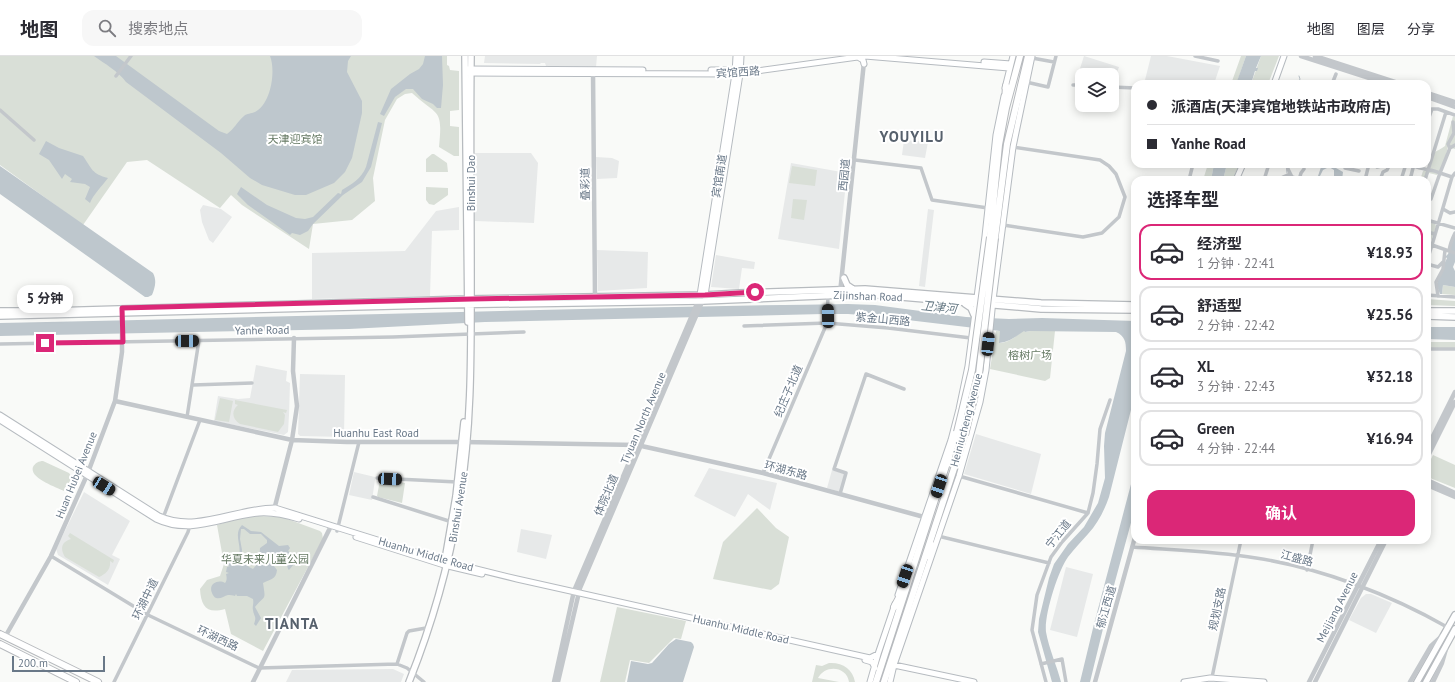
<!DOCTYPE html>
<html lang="zh">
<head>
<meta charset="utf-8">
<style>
  :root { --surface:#fff; --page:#f7f7f7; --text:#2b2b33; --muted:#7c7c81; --line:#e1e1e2; --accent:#db2777 }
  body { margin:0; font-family:"PT Sans","Noto Sans SC",sans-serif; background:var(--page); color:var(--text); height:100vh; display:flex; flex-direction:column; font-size:15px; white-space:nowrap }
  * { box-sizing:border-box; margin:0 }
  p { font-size:13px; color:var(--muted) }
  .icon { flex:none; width:22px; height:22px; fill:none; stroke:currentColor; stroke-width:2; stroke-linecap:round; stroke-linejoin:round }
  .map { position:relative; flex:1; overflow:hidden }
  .side { position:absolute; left:1131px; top:120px; width:300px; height:368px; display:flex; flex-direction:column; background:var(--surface); border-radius:12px; box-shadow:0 2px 10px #0003 }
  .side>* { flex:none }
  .guide { position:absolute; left:1131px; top:24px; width:300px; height:88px; border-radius:12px; box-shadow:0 2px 10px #0003; display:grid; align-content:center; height:88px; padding:0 16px; background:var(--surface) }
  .tools { position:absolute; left:1075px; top:12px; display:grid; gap:8px }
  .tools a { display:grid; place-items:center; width:44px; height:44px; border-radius:8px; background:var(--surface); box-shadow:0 2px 10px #0003; font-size:20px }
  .scale { position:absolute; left:12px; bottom:10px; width:93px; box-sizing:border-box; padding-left:4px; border:2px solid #697888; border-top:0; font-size:11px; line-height:14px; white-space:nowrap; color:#697888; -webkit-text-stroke:3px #fff; paint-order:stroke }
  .end { position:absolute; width:18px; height:18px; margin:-9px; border:5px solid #db2777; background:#fff; box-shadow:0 0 0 2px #fff }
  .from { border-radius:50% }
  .bubble { position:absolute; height:28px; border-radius:12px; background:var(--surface); box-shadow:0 2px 10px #0003; font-size:13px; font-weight:700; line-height:28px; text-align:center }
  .car { position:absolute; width:12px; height:24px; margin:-12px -6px; border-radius:5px; box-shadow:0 0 3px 1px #0007; background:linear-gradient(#222 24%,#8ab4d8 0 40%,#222 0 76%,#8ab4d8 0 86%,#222 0) }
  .guide b { display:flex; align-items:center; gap:14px; height:38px; font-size:15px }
  .guide b+b { border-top:1px solid var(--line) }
  .guide i { width:10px; height:10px; background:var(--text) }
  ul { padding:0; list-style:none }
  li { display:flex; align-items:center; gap:12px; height:56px; margin:0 8px 6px; padding:0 8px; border:2px solid var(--line); border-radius:12px }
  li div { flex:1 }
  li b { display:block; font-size:15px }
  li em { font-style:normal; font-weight:700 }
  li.on { border-color:var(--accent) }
  li>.icon { width:36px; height:36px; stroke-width:1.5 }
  h2 { padding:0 16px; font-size:18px; line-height:48px }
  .button { display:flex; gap:8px; margin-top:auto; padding:8px 16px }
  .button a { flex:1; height:46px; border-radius:12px; background:var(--accent); color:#fff; font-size:16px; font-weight:700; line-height:46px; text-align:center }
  header { display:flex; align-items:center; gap:24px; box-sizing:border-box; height:56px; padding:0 20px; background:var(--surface); border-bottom:1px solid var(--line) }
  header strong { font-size:19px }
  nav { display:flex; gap:22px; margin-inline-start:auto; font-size:14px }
  .search { width:280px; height:36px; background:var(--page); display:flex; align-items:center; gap:10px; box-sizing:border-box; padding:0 14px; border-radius:12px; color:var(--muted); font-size:15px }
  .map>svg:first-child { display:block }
</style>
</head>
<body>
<header>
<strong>地图</strong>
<div class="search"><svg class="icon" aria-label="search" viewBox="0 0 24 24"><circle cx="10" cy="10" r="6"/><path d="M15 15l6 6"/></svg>搜索地点</div>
<nav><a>地图</a><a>图层</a><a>分享</a></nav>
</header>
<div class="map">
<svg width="1455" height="626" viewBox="0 0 1455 626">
  <rect width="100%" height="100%" fill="#f9faf8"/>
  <path fill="#e7e9e9" d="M485 0H597L596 11 546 10 545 7H541L540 8 484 7Z
    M1084 0 1119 11 1113 29H1112V19H1082V28H1075Z
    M1151 0H1167L1220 10 1214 28H1144Z
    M904 84 928 86 925 102 902 99Z
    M475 97H531L538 107 534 167 475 165Z
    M596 101 612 102 619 105 617 122 597 123Z
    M791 107 847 117 839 193 778 183Z
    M203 149 221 153 232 161 213 187 209 184 202 166 200 154Z
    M459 151V174L432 175 430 240 312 243V197L405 195 436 155Z
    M928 153 934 154 925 231 919 230Z
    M597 194 648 196 647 232 598 235Z
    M716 199 755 206 754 213 742 212 739 233 711 231Z
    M256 309 287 315 286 325 290 327 289 359 288 376 284 379 214 365 218 340 238 343 250 342Z
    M300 318 345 319 344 381 300 380 298 378Z
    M976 378 1041 398 1031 438 964 418Z
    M709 412 777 427 770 454 748 438 735 461 694 440Z
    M832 414 845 418 840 436 827 432Z
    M354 416 375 421V424L372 444 349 439Z
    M84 436 130 465 112 499 120 503 108 529 58 499 56 493Z
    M521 473 552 479 546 503 517 496Z
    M1066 511 1093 518 1077 581 1050 574Z
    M1366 538H1371L1392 547 1376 577 1349 564 1361 542Z
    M393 613 404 618 401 626H286L292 614Z"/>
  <path fill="#d9dfd7" d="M0 0H447V9L449 10 450 14 459 15V54L450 55V70L459 71V100H454L439 91C443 51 438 61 412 37L405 38 397 43 385 64 373 122 375 145 352 164 313 168 309 193 242 149 231 139 220 152 147 104 127 106 83 169 0 109Z
    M1241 0H1246L1237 26 1236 28H1231Z
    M1261 0H1279L1268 28H1251Z
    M1453 60 1455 61V93L1448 91 1442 114 1437 119 1429 117 1424 124H1420L1423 115 1429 111C1426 99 1436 96 1445 90Z
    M432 98H434L447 107 448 116H426V103Z
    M1208 108H1214L1211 124H1203Z
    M1227 108H1239L1233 124H1223Z
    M792 110 817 114 815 130 789 127Z
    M426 131 448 132V139L434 149 429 148 426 144Z
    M793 143 807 144 804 164 791 162Z
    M1427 165 1435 168 1436 170 1427 198Z
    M1443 229 1455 231V239L1442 238Z
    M1427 243 1455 245V250L1427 249Z
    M1024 274 1025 276 1030 275H1055L1050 322 1045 325 990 313 996 275H1001L1000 287C1010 286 1016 280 1024 274Z
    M1427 286H1455V292H1427Z
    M220 342 233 345 229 366 215 364Z
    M235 344 287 354 286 357 283 356 285 359 284 368 278 376 240 368C232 363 231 355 238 349L235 348Z
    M1433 399 1455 409V432L1430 422 1427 419V411Z
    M43 405 69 417 74 424 70 432 64 435C56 431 29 422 33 411 35 407 39 405 43 405Z
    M380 424 405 427 402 447 378 441 377 440Z
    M757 452 776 472 789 481 779 528 771 534 713 523 723 486Z
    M258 460 282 461 320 475 322 477 323 483 263 595 231 578 225 553C207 558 201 551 200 533L207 524 220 520 224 508 217 469 240 462Z
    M70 477 114 504 113 507 110 505C111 513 106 518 99 521L65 501C60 493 61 486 71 483L68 480Z
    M617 551 686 565 681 583 674 582 649 607 630 604 625 626H600Z
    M829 607C842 606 853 613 855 626H849C847 610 825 608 818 622L839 626H812L816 609 822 610Z"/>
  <path fill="#bec7cd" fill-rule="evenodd" d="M94 0H116L219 75 227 78C235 72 236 67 244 60 247 57 251 58 255 56 271 48 276 15 270 0H351L348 5 347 16 362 45V57L352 102 345 116 334 127 306 139H295L262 129 250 122 221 97 126 26C118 15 105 8 94 0Z
    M425 0H442L443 29 441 52H437L433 48 422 43 413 33H406L395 41 384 60 380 58 391 33 410 18 419 13 423 8Z
    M1246 0H1261L1256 12H1258L1257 15H1255L1251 28H1236Z
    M378 66 382 67 371 111 362 126 343 139 313 168 308 175 300 179 292 177 290 179 286 176 248 149 237 138 241 131 267 149 296 162 305 163 313 161 338 137 341 138 342 134C352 128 361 123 366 111Z
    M46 85 59 92 83 100C92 113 92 118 108 122 102 130 93 139 90 147L85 143 90 131 85 128 70 126 72 123 65 118 62 123 49 104 39 98Z
    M1214 108H1227L1223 124H1211Z
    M1322 108H1336V112L1343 116 1342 124H1334V114L1329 111 1323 114 1318 124H1314V123H1317Z
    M0 110 153 217C157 225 155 231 152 239L148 241H145L0 138Z
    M1455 179V206L1453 211 1455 215V231L1443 229 1442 238H1440L1437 230 1438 227 1436 226 1447 202 1445 201 1448 198Z
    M848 248 875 249 966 261 1009 263 1042 262 1135 265V338L1109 441C1104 455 1098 467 1088 478 1081 486 1074 493 1068 501 1058 515 1044 559 1046 576 1049 593 1057 610 1061 626H1052L1038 576 1039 563 1049 522 1054 508 1068 488 1084 471 1098 447 1105 422 1104 390 1105 377 1126 295C1126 286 1125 280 1116 276L1030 275 1025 276 1024 275C1016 280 1010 286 999 287L1000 275 874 260 848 258H823L485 266 349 273 0 280V267C283 261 565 252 848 248Z
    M1427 271H1455V284L1427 283Z
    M1135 413V452L1110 544 1090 626H1080L1094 568Z
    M242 469 251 475 261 476 279 490 288 489 290 492 288 495 295 499 292 503 294 508 289 514 288 513C286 504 284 502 276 498L271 501 270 505 277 514C276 524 270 523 263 527 266 546 265 538 255 551L261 562 256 570 254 568C257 560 254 561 253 554 252 551 254 548 253 543L247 540H237L236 538 235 540C233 539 230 539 228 539 223 540 216 547 212 537 208 528 218 523 225 527 227 525 227 521 226 518L229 517 226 516 227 511 230 510 227 509C228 503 234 501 239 499 242 489 233 478 242 469ZM241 473H244L250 478H261L267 484V487L260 492 259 506 253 513 249 511 242 503V494L240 483Z
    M676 583 691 586 693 588 694 591 683 626H627L631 605 648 608 652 607 669 588Z"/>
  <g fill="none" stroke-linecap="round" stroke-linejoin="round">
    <path stroke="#bec7cd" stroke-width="1" d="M1298 28 1300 23 1299 20
      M1286 108 1287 117
      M1289 120 1293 124"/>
    <g stroke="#b6bbc0" stroke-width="7">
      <path id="secondary" d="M858 1 863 4 864 8
        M984 6 1011 8
        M467 13 643 14
        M711 14H745
        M468 17 735 18 865 0 1009 12
        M1274 28 1284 0
        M1005 32 1013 0
        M1236 124 1243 108
        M700 239 735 18 736 0
        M705 239 740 18 741 0
        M0 359 159 460C197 477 236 452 275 452L448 506 517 523 870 602 878 598
        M0 364 156 463C192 480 222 460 259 457 273 456 286 459 299 463
        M356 481 444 509 482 518
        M898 539 951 384 959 353 968 310 985 180 996 79 1004 40
        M865 604 872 606 875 612
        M894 609 974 626
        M870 626 878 598 895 548
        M890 626 894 609 959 420 980 346 986 314 993 244 1013 91 1032 0
        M1184 626 1210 622 1264 626"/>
    </g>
    <g stroke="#b7bbbf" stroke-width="8">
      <path id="primary" d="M465 0 468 266
        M844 222 847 229 853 233
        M965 248 971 252 974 259
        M0 255H50L467 243 705 239 739 237 865 233 1041 247 1135 249
        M1427 255H1455
        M0 260 434 249 703 245 866 238 1041 253 1135 254
        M1427 260 1455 261
        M445 504 456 440 464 366
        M409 626C433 566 450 506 460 442 472 369 471 294 471 220 471 147 470 73 471 0
        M1417 626 1455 559
        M1426 626 1455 573"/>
    </g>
    <g stroke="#b7babe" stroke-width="8">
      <path id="trunk" d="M1005 45 1006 30
        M990 181 999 89 1006 52 1020 0
        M995 182 1007 88 1028 0
        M930 501 932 489
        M894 551 903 534
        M0 578 98 626
        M0 588 76 626
        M876 626 957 376
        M884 626 965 379"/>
    </g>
    <path stroke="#c3c7cb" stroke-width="3.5" d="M1195 0 1218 5
      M1032 2 1054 6
      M116 20 131 0
      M1026 26 1048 31 1056 0
      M1332 28 1336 18
      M1073 29H1082
      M1112 31 1135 32
      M0 54 34 84
      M1427 67 1432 53H1438L1455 59
      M1450 92 1448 88 1454 77 1453 66
      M855 104 921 112 932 144 988 152
      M1288 108V113L1292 121 1302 124
      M1345 108V112L1359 115
      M1374 108 1377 111 1381 110
      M1414 110C1422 114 1432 113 1440 117L1431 143
      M1455 117 1452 121 1432 189 1455 197
      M1283 121 1290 118
      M1452 121 1440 117 1450 92 1455 89
      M1189 124 1193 108
      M1264 124 1269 108
      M1299 124 1301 117 1304 113
      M1365 124 1369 108
      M1380 124 1383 116 1387 114 1390 108
      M1401 124 1406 108
      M1408 124 1411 120 1414 108
      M1425 124 1446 56
      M1443 153 1450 157 1455 156
      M1427 164 1455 172
      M1003 169 1083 181 1102 177 1119 161 1125 141 1116 118 1109 110 1100 104 1013 91
      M1427 176 1435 178
      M1449 195C1450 188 1452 183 1455 177
      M1427 205 1432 189
      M1427 208 1438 211 1443 206
      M1427 239 1455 241
      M1438 240 1436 226 1443 213 1445 194
      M744 270 827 267 888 272 971 282
      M0 288 393 281 524 276
      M1427 293H1455
      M193 329 252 327
      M187 361 199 284
      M763 417 827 267 828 239
      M959 420 1088 457
      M377 422 457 426
      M840 438 846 417 834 413 866 318 904 333
      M373 441 452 466
      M163 462 200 364
      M337 475 359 386
      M938 480 1049 507
      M1132 491C1174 494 1215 495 1256 502 1321 512 1391 539 1447 571
      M51 500 148 559 259 612 397 608 407 612 424 626
      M1307 514 1313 484
      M397 608 407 577 409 575 426 572
      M1041 608 1062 603 1066 626
      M114 626 188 476 190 469
      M1046 626 1032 574 1037 539 1051 501 1062 486 1088 457 1093 437 1097 408 1100 373 1110 344
      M1211 626 1241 484"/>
    <path stroke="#c3c7cb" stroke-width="4.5" d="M1301 0 1388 28
      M1315 0 1401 28
      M593 15 595 242
      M1427 37 1455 46
      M1427 41 1455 51
      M840 237 864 6
      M115 345 292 384 347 386H462L637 389 763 417 924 461
      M1427 392 1455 336
      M1427 402 1455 346
      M1427 424 1455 437
      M1427 429 1455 441
      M274 454 292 384 297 350 293 315 294 282
      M5 581 51 500 87 419 115 345 122 296V254
      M253 626 331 470
      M554 626 574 535 699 243
      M558 626 580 532 705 239
      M1095 626 1135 481
      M1309 626 1381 484
      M1315 626 1386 484
      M1410 626 1431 590 1442 580
      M1433 626 1442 607 1446 593"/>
    <use href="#secondary" stroke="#fff" stroke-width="5"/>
    <use href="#primary" stroke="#fff" stroke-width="5.5"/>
    <use href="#trunk" stroke="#fff" stroke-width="6"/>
    <g stroke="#b7babe" stroke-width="8" stroke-linecap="butt">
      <path id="trunk-bridge" d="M957 376 972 314 990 181
        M965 379 979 318 995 182"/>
    </g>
    <use href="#trunk-bridge" stroke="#fff" stroke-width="6"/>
  </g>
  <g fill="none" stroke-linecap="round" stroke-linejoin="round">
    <path stroke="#db2777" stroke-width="5" d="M45 287 123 286 122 252 472 243 705 239 755 236"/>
  </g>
  <g text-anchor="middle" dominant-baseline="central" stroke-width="4" stroke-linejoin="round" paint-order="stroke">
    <g font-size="11" fill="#697888" stroke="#fff">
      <text transform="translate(738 16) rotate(-4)">宾馆西路</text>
      <text transform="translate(844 119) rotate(-84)">西园道</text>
      <text transform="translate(719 120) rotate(-81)">宾馆南道</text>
      <text transform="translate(471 127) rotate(-90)">Binshui Dao</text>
      <text transform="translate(585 128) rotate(-91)">叠彩道</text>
      <text transform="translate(868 240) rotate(2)">Zijinshan Road</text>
      <text transform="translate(883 263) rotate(5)">紫金山西路</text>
      <text transform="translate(262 274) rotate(-1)">Yanhe Road</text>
      <text transform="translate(788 335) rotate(-67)">纪庄子北道</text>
      <text transform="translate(643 362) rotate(-67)">Tiyuan North Avenue</text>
      <text transform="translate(966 364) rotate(-75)">Heiniucheng Avenue</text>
      <text x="376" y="377">Huanhu East Road</text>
      <text transform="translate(786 414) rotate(15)">环湖东路</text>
      <text transform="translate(76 419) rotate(-68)">Huan Hubei Avenue</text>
      <text transform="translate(606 439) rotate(-67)">体院北道</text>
      <text transform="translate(458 451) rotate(-81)">Binshui Avenue</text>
      <text transform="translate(1058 478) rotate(-51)">宁江道</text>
      <text transform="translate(426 498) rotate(16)">Huanhu Middle Road</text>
      <text transform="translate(1297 502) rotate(15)">江盛路</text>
      <text transform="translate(145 543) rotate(-64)">环湖中道</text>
      <text transform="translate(1106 551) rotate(-74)">郁江西道</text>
      <text transform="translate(1337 551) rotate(-63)">Meijiang Avenue</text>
      <text transform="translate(1217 553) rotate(-78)">规划支路</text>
      <text transform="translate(741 573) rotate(13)">Huanhu Middle Road</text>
      <text transform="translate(218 582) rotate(25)">环湖西路</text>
    </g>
    <g font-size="11" fill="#667a64" stroke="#fff">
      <text x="295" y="83">天津迎宾馆</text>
      <text x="1030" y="299">榕树广场</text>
      <text x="265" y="503">华夏未来儿童公园</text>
    </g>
    <g font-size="12" font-style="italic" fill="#657883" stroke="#fff">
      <text transform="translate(939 251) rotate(6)">卫津河</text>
    </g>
    <g font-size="15" font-weight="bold" letter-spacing="1" fill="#57616d" stroke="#fff">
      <text x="912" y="80">YOUYILU</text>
      <text x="292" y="567">TIANTA</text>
    </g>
  </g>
</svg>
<div class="tools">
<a><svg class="icon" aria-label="layers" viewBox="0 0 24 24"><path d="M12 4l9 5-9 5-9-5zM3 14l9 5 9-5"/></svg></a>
</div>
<div class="scale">200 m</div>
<i class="end from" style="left:755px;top:236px"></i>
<i class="end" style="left:45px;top:287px"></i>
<div class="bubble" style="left:17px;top:229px;width:56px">5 分钟</div>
<i class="car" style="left:828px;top:260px;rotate:359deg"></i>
<i class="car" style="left:187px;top:285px;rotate:89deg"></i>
<i class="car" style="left:988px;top:288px;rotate:6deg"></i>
<i class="car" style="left:390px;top:423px;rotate:93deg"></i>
<i class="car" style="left:104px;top:430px;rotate:122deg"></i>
<i class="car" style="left:939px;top:430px;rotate:198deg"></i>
<i class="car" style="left:905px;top:520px;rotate:199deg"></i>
<div class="guide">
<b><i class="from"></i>派酒店(天津宾馆地铁站市政府店)</b>
<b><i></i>Yanhe Road</b>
</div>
<section class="side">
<h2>选择车型</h2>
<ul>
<li class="on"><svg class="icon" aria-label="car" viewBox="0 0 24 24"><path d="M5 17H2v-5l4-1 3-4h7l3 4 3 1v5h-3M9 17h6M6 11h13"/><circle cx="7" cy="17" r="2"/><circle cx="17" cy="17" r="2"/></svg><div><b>经济型</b><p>1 分钟 · 22:41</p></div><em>¥18.93</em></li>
<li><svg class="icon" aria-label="car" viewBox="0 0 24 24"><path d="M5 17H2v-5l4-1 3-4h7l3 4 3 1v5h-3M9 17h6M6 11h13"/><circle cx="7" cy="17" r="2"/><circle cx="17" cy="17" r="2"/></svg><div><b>舒适型</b><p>2 分钟 · 22:42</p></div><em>¥25.56</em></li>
<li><svg class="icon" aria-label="car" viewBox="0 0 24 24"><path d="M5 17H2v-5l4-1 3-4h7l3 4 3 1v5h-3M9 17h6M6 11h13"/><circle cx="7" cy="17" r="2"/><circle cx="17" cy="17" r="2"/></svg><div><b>XL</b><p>3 分钟 · 22:43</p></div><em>¥32.18</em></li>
<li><svg class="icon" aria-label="car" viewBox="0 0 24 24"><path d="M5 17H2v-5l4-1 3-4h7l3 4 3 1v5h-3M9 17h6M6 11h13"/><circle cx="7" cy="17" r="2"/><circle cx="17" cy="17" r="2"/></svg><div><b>Green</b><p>4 分钟 · 22:44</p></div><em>¥16.94</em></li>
</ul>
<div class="button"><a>确认</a></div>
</section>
</div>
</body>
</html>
